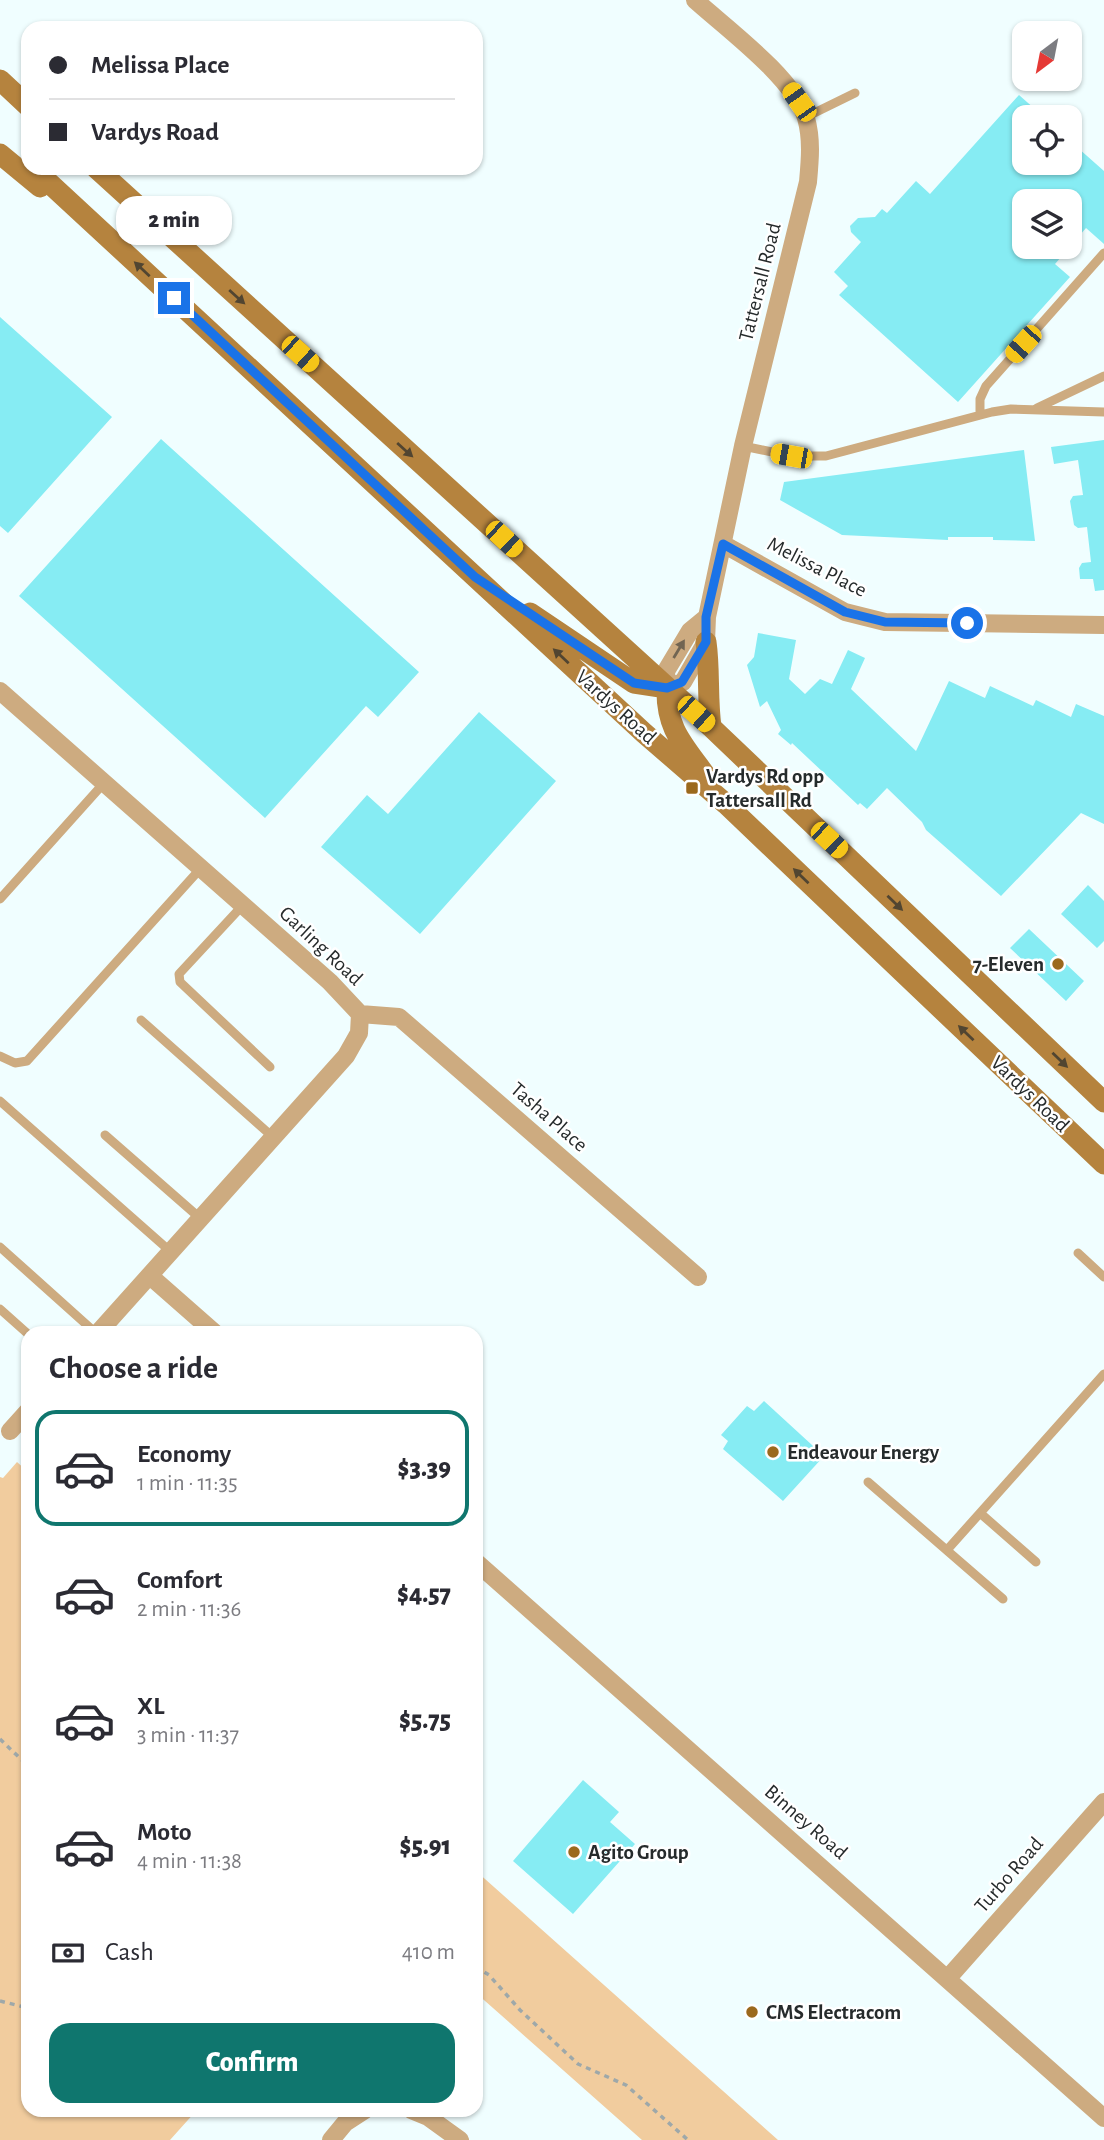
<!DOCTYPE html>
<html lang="en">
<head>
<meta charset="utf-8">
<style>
  :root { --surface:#fff; --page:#f7f7f7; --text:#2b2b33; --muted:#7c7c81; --line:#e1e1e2; --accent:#0f766e }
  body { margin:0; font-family:"Alegreya Sans",sans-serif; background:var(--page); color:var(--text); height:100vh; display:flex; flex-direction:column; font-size:26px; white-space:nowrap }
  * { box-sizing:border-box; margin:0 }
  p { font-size:23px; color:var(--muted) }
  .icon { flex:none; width:38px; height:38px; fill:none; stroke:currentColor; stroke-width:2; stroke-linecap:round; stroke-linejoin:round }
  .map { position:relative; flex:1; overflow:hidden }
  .details { position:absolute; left:21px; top:1326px; width:462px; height:791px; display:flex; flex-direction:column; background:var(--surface); border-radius:21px; box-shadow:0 2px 5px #0004 }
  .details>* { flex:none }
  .top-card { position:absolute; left:21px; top:21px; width:462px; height:154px; border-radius:21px; box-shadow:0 2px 5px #0004; display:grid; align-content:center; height:154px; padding:0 28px; background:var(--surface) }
  .needle { width:46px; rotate:212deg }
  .fabs { position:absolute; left:1012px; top:21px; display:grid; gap:14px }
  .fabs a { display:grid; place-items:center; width:70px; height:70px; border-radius:14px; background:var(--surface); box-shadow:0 2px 5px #0004; font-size:35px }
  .end { position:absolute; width:32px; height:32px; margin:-16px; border:9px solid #1a73e8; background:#fff; box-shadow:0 0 0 4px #fff }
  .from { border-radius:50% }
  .bubble { position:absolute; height:49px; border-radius:21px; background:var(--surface); box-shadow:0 2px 5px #0004; font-size:23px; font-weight:800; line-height:49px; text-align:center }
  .car { position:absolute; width:21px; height:42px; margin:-21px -10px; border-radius:9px; box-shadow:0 0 5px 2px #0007; background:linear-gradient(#f5c518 24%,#345 0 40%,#f5c518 0 76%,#345 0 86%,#f5c518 0) }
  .top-card b { display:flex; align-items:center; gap:24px; height:66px; font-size:26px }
  .top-card b+b { border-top:2px solid var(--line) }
  .top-card i { width:18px; height:18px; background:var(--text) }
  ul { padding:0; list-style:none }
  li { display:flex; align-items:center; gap:21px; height:116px; margin:0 14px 10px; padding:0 14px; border:4px solid transparent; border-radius:21px }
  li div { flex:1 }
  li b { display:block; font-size:26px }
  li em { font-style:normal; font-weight:800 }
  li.active { border-color:var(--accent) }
  li>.icon { width:63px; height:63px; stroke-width:1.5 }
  h2 { padding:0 28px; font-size:32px; line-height:84px }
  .pay { display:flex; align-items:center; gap:18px; height:77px; padding:0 28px; font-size:26px }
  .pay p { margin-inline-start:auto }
  .button { display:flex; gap:14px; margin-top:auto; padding:14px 28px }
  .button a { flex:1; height:80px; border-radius:21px; background:var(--accent); color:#fff; font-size:28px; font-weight:800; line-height:80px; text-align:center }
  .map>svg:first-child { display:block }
</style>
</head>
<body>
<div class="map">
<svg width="1104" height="2140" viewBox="0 0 1104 2140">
  <rect width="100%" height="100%" fill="#f0feff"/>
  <path fill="#f1cc9e" d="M17 1462 28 1472V2110L196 2111 170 2140H0V1477L3 1478Z
    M476 1871 778 2140H642L476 1993Z"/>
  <path fill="#86ecf3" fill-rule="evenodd" d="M1019 95 1044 117H1024V163H1069V140L1104 171V244L1086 228 1055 264 1070 277 958 402 839 295 848 286 834 272 861 242 851 232 850 226 858 218 875 217 882 209 887 213 916 181 930 194ZM1024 201H1069V247H1024Z
    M0 317 112 417 8 533 0 526Z
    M161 439 419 672 378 717 366 706 265 818 19 596Z
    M1104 440V590L1095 591 1093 579H1080L1079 568 1082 563 1091 562 1087 527 1078 528 1074 525 1070 501 1073 496 1083 495 1078 460 1054 464 1051 447Z
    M1024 450 1035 541 993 540V537H948V540L842 535 780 500 784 482Z
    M758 633 796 640 789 679 805 694 820 679 832 684 848 650 865 658 851 689 916 751 949 681 985 698 990 686 1033 706 1036 700 1071 717 1076 704 1104 716V824L1081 813 1001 896 926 830 922 822 887 788 867 809 860 803 858 805 792 743 791 745 778 734 781 730 767 701 760 707 747 665 754 657Z
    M479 712 556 781 420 934 321 847 367 795 388 814Z
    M1088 885 1104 901V941L1097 948 1061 914Z
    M1029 929 1084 981 1066 1001 1010 948Z
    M764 1401 824 1456 783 1501 723 1449 728 1441 721 1435 747 1406 754 1411Z
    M583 1780 619 1812 610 1822 635 1844 573 1914 513 1861Z"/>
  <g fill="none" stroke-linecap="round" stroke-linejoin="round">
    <path stroke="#9ea8a9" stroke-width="3.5" stroke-dasharray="5 5" stroke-linecap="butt" d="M0 1739 28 1766
      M476 1967 489 1975 520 2010 578 2064 626 2085 688 2140
      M0 2001 28 2008"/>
    <path stroke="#cdab80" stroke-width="9" d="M806 117 855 93
      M1037 408 1104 376
      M980 415V399L986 386 1104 253
      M743 446 791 456H826L992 412 1011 409 1104 412
      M0 899 104 783
      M243 905 179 974 180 982 270 1067
      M141 1020 274 1138
      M0 1056 15 1063 27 1061 201 868
      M0 1101 171 1252
      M105 1135 201 1219
      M0 1247 97 1334
      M1078 1253 1104 1277
      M0 1309 28 1334
      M868 1482 1003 1599
      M980 1513 1036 1562
      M947 1550 1104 1374"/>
    <path stroke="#cdab80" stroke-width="18" d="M695 0C726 28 794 78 806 118 812 139 810 160 808 182L743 446 707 617 706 642 683 682 667 688 666 671 690 631 707 617
      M723 544 845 612 885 622 1104 625
      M0 691 330 982 360 1014 359 1033 346 1056 97 1334
      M360 1014 399 1017 698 1277
      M150 1276 216 1334
      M10 1431 28 1411
      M476 1562 1104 2118
      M948 1978 1104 1802
      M411 2110 428 2117 460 2140
      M331 2140 345 2123 365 2110"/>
    <path stroke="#b5833e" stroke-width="21" d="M0 80 28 106
      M0 154 40 187
      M33 168 644 733 726 804 1104 1164
      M96 168 711 727 1104 1102
      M530 613 634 683 667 688
      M706 642C710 670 707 698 711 727
      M667 688C666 729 683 744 706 776"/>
  </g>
  <defs><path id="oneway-solid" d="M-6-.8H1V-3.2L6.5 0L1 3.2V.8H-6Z" transform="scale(1.75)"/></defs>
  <g fill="#514531">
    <use href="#oneway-solid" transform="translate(142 269) rotate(-137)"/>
    <use href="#oneway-solid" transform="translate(237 297) rotate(42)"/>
    <use href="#oneway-solid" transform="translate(405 450) rotate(42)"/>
    <use href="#oneway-solid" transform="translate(561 656) rotate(-137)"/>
    <use href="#oneway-solid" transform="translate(801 876) rotate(-136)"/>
    <use href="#oneway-solid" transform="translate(895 903) rotate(44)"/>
    <use href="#oneway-solid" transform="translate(966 1033) rotate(-136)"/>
    <use href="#oneway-solid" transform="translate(1060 1060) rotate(44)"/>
  </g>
  <use fill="#716552" href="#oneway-solid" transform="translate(679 649) rotate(-59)"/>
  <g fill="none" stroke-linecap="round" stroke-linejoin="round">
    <path stroke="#1a73e8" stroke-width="9" d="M174 298 475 577 634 683 667 688 682 682 706 642V617L723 544 845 612 885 622 967 623"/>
  </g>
  <g fill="#9b691d" stroke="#fff" stroke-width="2.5">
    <rect x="685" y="781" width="14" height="14" rx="3.5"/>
    <circle cx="1058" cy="964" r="7"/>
    <circle cx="773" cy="1452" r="7"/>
    <circle cx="574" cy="1852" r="7"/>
    <circle cx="752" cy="2012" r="7"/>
  </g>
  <g text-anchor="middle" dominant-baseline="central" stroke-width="5" stroke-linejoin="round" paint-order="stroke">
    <g font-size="21" fill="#262b2c" stroke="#fff">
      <text transform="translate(760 282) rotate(-76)">Tattersall Road</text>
      <text transform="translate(817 567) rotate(27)">Melissa Place</text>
      <text transform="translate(616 707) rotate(42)">Vardys Road</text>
      <text transform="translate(321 946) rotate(43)">Garling Road</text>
      <text transform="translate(1030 1094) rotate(44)">Vardys Road</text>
      <text transform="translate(549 1117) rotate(41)">Tasha Place</text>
      <text transform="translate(806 1822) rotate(41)">Binney Road</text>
      <text transform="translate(1009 1875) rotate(-49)">Turbo Road</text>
    </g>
    <g font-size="21" font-weight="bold" fill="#262b2c" stroke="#fff" text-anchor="start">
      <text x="706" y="776">Vardys Rd opp<tspan x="706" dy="24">Tattersall Rd</tspan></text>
      <text x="1044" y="964" text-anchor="end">7-Eleven</text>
      <text x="787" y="1452">Endeavour Energy</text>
      <text x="588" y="1852">Agito Group</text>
      <text x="766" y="2012">CMS Electracom</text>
    </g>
  </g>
</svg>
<div class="fabs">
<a><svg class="needle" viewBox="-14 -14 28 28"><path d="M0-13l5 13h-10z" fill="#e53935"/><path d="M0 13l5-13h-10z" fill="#7c7c81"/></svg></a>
<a><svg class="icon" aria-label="locate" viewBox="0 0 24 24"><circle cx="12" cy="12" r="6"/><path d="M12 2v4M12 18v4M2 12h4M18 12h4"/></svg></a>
<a><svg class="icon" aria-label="layers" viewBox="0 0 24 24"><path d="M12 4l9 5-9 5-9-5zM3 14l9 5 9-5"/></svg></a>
</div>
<i class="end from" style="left:967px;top:623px"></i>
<i class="end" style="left:174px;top:298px"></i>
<div class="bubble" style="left:116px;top:196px;width:116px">2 min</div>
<i class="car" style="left:799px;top:102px;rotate:325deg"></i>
<i class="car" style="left:1023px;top:344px;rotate:222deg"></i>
<i class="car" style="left:300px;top:354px;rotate:132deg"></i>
<i class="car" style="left:791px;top:456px;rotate:280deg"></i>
<i class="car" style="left:504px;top:539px;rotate:133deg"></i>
<i class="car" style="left:696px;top:714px;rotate:132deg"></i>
<i class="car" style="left:829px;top:840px;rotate:133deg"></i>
<div class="top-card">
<b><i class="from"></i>Melissa Place</b>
<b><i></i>Vardys Road</b>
</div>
<section class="details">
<h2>Choose a ride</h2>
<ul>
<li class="active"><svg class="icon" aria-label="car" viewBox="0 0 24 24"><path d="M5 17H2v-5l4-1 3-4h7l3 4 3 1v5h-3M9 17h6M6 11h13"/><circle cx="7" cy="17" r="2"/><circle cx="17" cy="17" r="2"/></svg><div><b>Economy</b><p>1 min · 11:35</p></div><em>$3.39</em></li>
<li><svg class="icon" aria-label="car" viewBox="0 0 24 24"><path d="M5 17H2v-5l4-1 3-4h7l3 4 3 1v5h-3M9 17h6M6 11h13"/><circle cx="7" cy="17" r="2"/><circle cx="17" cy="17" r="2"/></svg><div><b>Comfort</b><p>2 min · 11:36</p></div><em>$4.57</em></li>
<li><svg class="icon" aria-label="car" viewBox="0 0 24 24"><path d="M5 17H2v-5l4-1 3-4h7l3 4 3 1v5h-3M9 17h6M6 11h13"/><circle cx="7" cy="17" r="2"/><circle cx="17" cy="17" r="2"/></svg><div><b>XL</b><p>3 min · 11:37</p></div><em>$5.75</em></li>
<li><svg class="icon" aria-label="car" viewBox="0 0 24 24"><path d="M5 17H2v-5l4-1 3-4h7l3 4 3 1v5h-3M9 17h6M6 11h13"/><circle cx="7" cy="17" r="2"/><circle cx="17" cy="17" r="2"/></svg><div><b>Moto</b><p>4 min · 11:38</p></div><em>$5.91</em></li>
</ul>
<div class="pay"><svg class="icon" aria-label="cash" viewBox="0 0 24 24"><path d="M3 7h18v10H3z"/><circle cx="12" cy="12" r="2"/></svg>Cash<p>410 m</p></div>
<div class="button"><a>Confirm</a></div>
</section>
</div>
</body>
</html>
